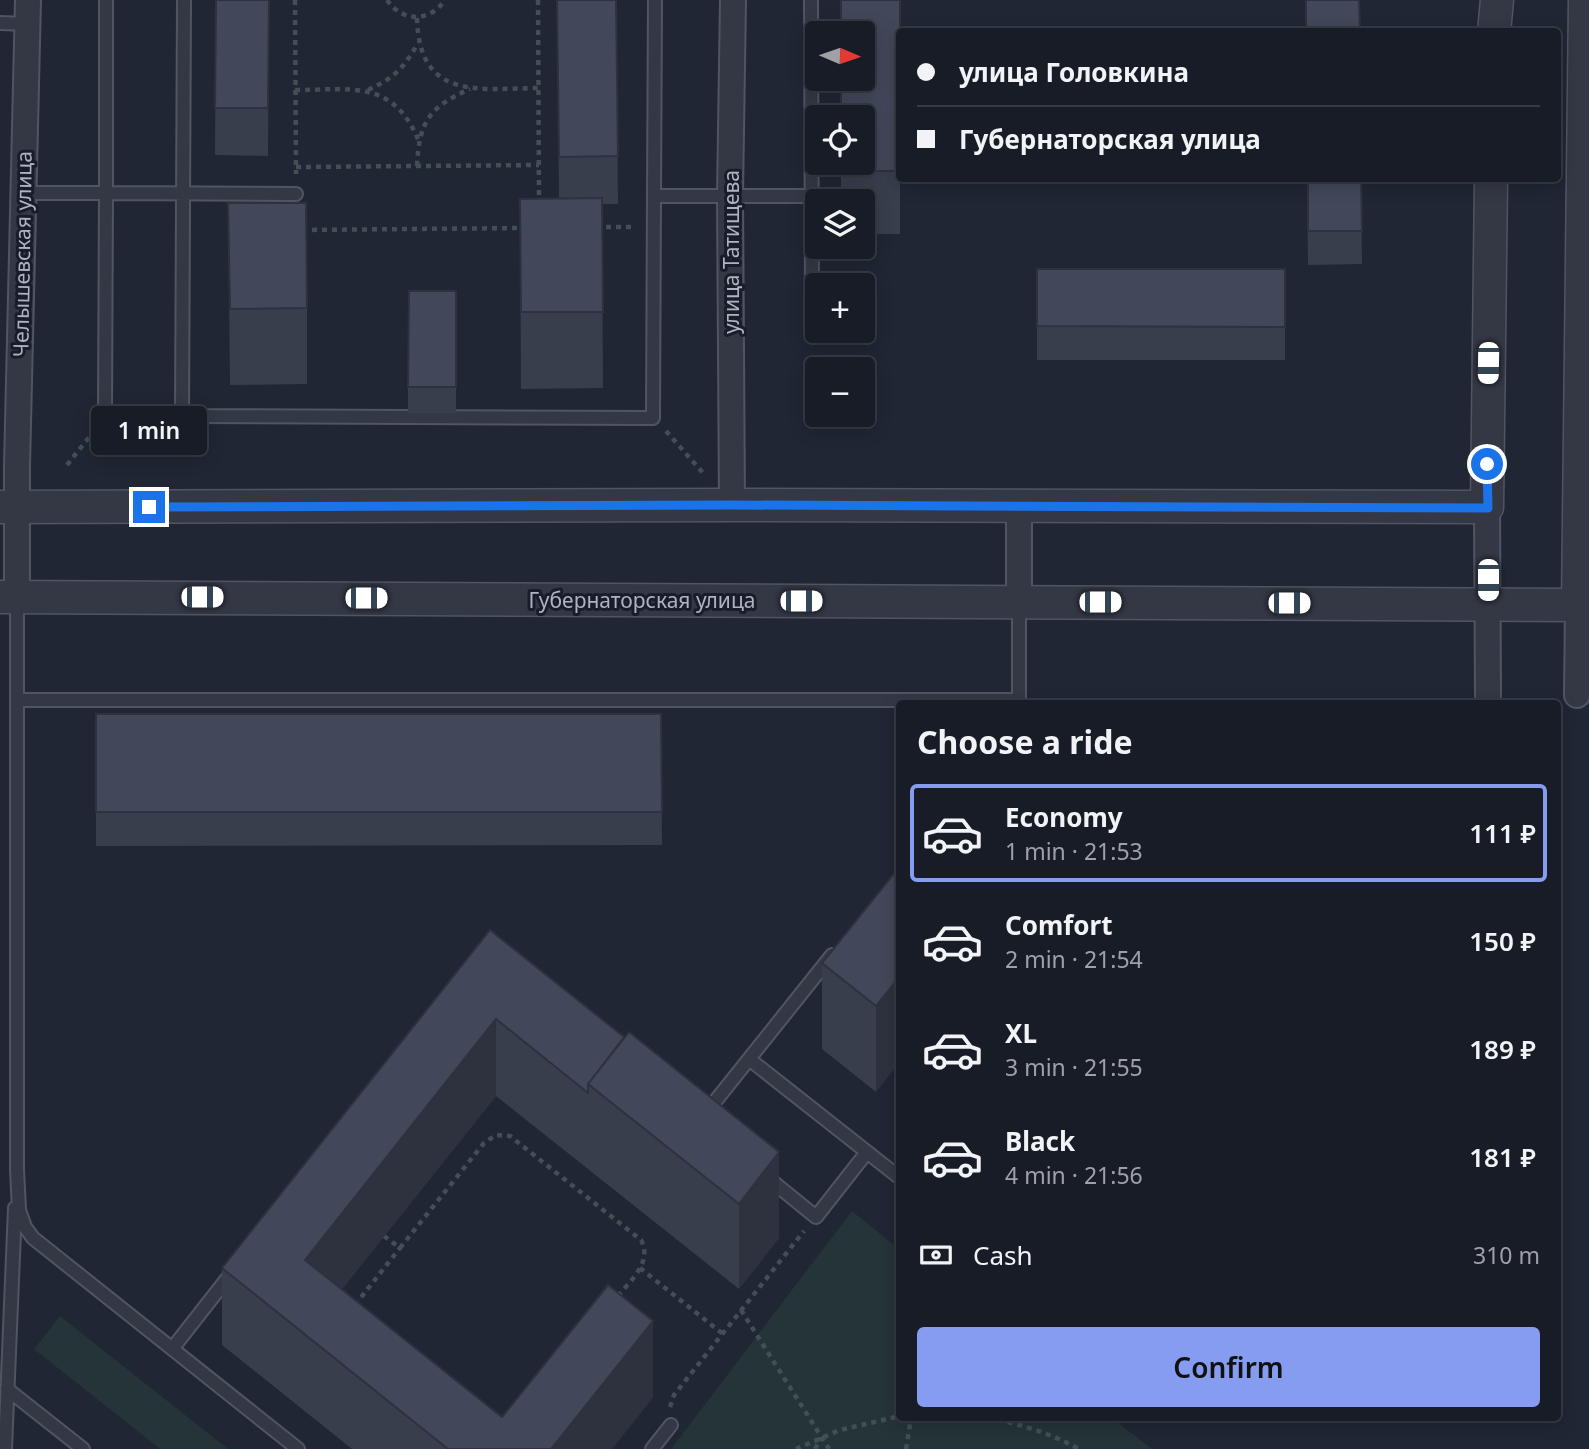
<!DOCTYPE html>
<html lang="en">
<head>
<meta charset="utf-8">
<style>
  :root { --surface:#181c27; --page:#252933; --text:#f1f3f6; --muted:#9fa1a7; --line:#363a44; --accent:#859cf0 }
  body { margin:0; font-family:"Noto Sans",sans-serif; background:var(--page); color:var(--text); height:100vh; display:flex; flex-direction:column; font-size:26px; white-space:nowrap }
  * { box-sizing:border-box; margin:0 }
  p { font-size:23px; color:var(--muted) }
  .icon { flex:none; width:38px; height:38px; fill:none; stroke:currentColor; stroke-width:2; stroke-linecap:round; stroke-linejoin:round }
  .map { position:relative; flex:1; overflow:hidden }
  .sheet { position:absolute; left:896px; top:700px; width:665px; height:721px; display:flex; flex-direction:column; background:var(--surface); border-radius:7px; box-shadow:0 4px 18px #0003,0 0 0 2px var(--line) }
  .sheet>* { flex:none }
  .guide { position:absolute; left:896px; top:28px; width:665px; height:154px; border-radius:7px; box-shadow:0 4px 18px #0003,0 0 0 2px var(--line); display:grid; align-content:center; height:154px; padding:0 21px; background:var(--surface) }
  .needle { width:46px; rotate:92deg }
  .buttons { position:absolute; left:805px; top:21px; display:grid; gap:14px }
  .buttons a { display:grid; place-items:center; width:70px; height:70px; border-radius:7px; background:var(--surface); box-shadow:0 4px 18px #0003,0 0 0 2px var(--line); font-size:35px }
  .end { position:absolute; width:32px; height:32px; margin:-16px; border:9px solid #1a73e8; background:#fff; box-shadow:0 0 0 4px #fff }
  .from { border-radius:50% }
  .bubble { position:absolute; height:49px; border-radius:7px; background:var(--surface); box-shadow:0 4px 18px #0003,0 0 0 2px var(--line); font-size:23px; font-weight:600; line-height:49px; text-align:center }
  .car { position:absolute; width:21px; height:42px; margin:-21px -10px; border-radius:9px; box-shadow:0 0 5px 2px #0007; background:linear-gradient(#fff 24%,#345 0 40%,#fff 0 76%,#345 0 86%,#fff 0) }
  .guide b { display:flex; align-items:center; gap:24px; height:66px; font-size:26px }
  .guide b+b { border-top:2px solid var(--line) }
  .guide i { width:18px; height:18px; background:var(--text) }
  ul { padding:0; list-style:none }
  li { display:flex; align-items:center; gap:21px; height:98px; margin:0 14px 10px; padding:0 7px; border:4px solid transparent; border-radius:7px }
  li div { flex:1 }
  li b { display:block; font-size:26px }
  li em { font-style:normal; font-weight:600 }
  li.active { border-color:var(--accent) }
  li>.icon { width:63px; height:63px; stroke-width:1.5 }
  h2 { padding:0 21px; font-size:32px; line-height:84px }
  .pay { display:flex; align-items:center; gap:18px; height:77px; padding:0 21px; font-size:26px }
  .pay p { margin-inline-start:auto }
  .button { display:flex; gap:14px; margin-top:auto; padding:14px 21px }
  .button a { flex:1; height:80px; border-radius:7px; background:var(--accent); color:#111; font-size:28px; font-weight:600; line-height:80px; text-align:center }
  .map>svg:first-child { display:block }
</style>
</head>
<body>
<div class="map">
<svg width="1589" height="1449" viewBox="0 0 1589 1449">
  <rect width="100%" height="100%" fill="#202634"/>
  <path fill="#253438" d="M852 1211 899 1249 900 1418H1112L1152 1449H671Z
    M60 1316 228 1449H160L34 1349Z"/>
  <g fill="none" stroke-linecap="round" stroke-linejoin="round">
    <g stroke="#515563" stroke-width="16">
      <path id="service" d="M106 0V193L296 194
        M811 0 812 308
        M0 23 27 24
        M23 193H106L105 416H182L653 418 654 196H812
        M654 196 655 0
        M182 416 184 0
        M17 597V1169L19 1210 25 1227 33 1238 298 1449
        M1019 602V704
        M18 700H1019
        M832 955 749 1059 900 1178
        M705 1114 749 1059
        M768 1178 816 1217 867 1152
        M172 1349 230 1275
        M7 1389 83 1449
        M5 1449 15 1208
        M652 1449 671 1425"/>
    </g>
    <g stroke="#515563" stroke-width="28">
      <path id="minor" d="M732 505 730 196 733 0
        M1019 506V602
        M1487 507 1488 696
        M17 597V466L28 0
        M1577 695 1578 605"/>
    </g>
    <g stroke="#515563" stroke-width="35">
      <path id="tertiary" d="M1494 32 1497 0
        M0 507 732 505 1487 507 1491 178
        M0 597 1578 605 1585 0"/>
    </g>
    <path stroke="#424f55" stroke-width="4.5" stroke-dasharray="5 5" stroke-linecap="butt" d="M295 0 296 174
      M387 0C403 23 430 22 445 0
      M538 0 539 202
      M417 18C419 100 477 89 538 88
      M295 90C351 90 392 79 418 139
      M368 90C394 78 404 68 418 43
      M417 166C419 122 429 107 470 89
      M296 167 539 165
      M596 227H633
      M302 230 524 228
      M666 431 704 474
      M67 465 94 431
      M384 1236 400 1248 484 1143 496 1135 510 1136 641 1240C653 1262 630 1281 617 1297
      M640 1268 723 1334
      M355 1305 400 1248
      M741 1310 829 1449
      M670 1407 674 1395 804 1231
      M988 1418C1020 1424 1050 1433 1079 1449
      M796 1449 840 1430 900 1416
      M815 1449 821 1438
      M906 1449 911 1418"/>
    <use href="#service" stroke="#343845" stroke-width="12"/>
    <use href="#minor" stroke="#343845" stroke-width="24"/>
    <use href="#tertiary" stroke="#343845" stroke-width="32"/>
  </g>
  <path fill="#393e4d" d="M216 0H269L268 156 215 155Z
    M557 0H616L618 204H602L603 388 521 389 520 199H559Z
    M900 32V234H863V201H841V163Z
    M1307 178H1361L1362 264 1308 265Z
    M228 203 307 308V384L230 385Z
    M1037 269H1285V360H1037Z
    M456 291V413H408V387Z
    M96 714H661L662 845 96 846Z
    M900 866 876 1092 822 1049V963Z
    M490 930 779 1238 739 1289 496 1096 342 1289 502 1417 653 1397 612 1449H352L222 1345V1268Z"/>
  <path fill="#2e323e" d="M900 976V1062L876 1092V1006Z
    M496 1019V1096L305 1336V1260Z
    M779 1152V1238L739 1289V1204Z
    M653 1321V1397L612 1449H551Z"/>
  <path fill="#424859" stroke="#2e323e" stroke-width="2" d="M216 0H269L268 108H215Z
    M557 0H616L618 156 559 157Z
    M841 0H900V171H841V163H863V117H841V79H863V33H841Z
    M1306 0H1359L1360 32H1306Z
    M1308 178H1361L1362 231H1308Z
    M602 198 603 312H521L520 199Z
    M228 203H306L307 308 230 309Z
    M1037 269H1285V327L1037 326Z
    M409 291H456V387H408Z
    M96 714H661L662 812H96Z
    M900 866V976L876 1006 822 963Z
    M490 930 624 1037 588 1084V1093L496 1019 305 1260 502 1417 608 1285 653 1321 551 1449H448L222 1268Z
    M629 1032 779 1152 739 1204 588 1084Z"/>
  <g fill="none" stroke-linecap="round" stroke-linejoin="round">
    <path stroke="#1a73e8" stroke-width="9" d="M149 507 732 505 1488 508 1487 464"/>
  </g>
  <g text-anchor="middle" dominant-baseline="central" stroke-width="6" stroke-linejoin="round" paint-order="stroke">
    <g font-size="21" fill="#aeb2c2" stroke="#191d29">
      <text transform="translate(731 252) rotate(-90)">улица Татищева</text>
      <text transform="translate(22 254) rotate(-89)">Челышевская улица</text>
      <text x="642" y="600">Губернаторская улица</text>
    </g>
  </g>
</svg>
<div class="buttons">
<a><svg class="needle" viewBox="-14 -14 28 28"><path d="M0-13l5 13h-10z" fill="#e53935"/><path d="M0 13l5-13h-10z" fill="#9fa1a7"/></svg></a>
<a><svg class="icon" aria-label="locate" viewBox="0 0 24 24"><circle cx="12" cy="12" r="6"/><path d="M12 2v4M12 18v4M2 12h4M18 12h4"/></svg></a>
<a><svg class="icon" aria-label="layers" viewBox="0 0 24 24"><path d="M12 4l9 5-9 5-9-5zM3 14l9 5 9-5"/></svg></a>
<a>+</a>
<a>−</a>
</div>
<i class="end from" style="left:1487px;top:464px"></i>
<i class="end" style="left:149px;top:507px"></i>
<div class="bubble" style="left:91px;top:406px;width:116px">1 min</div>
<i class="car" style="left:1488px;top:363px;rotate:181deg"></i>
<i class="car" style="left:1488px;top:580px;rotate:180deg"></i>
<i class="car" style="left:202px;top:597px;rotate:90deg"></i>
<i class="car" style="left:366px;top:598px;rotate:90deg"></i>
<i class="car" style="left:801px;top:601px;rotate:90deg"></i>
<i class="car" style="left:1100px;top:602px;rotate:90deg"></i>
<i class="car" style="left:1289px;top:603px;rotate:90deg"></i>
<div class="guide">
<b><i class="from"></i>улица Головкина</b>
<b><i></i>Губернаторская улица</b>
</div>
<section class="sheet">
<h2>Choose a ride</h2>
<ul>
<li class="active"><svg class="icon" aria-label="car" viewBox="0 0 24 24"><path d="M5 17H2v-5l4-1 3-4h7l3 4 3 1v5h-3M9 17h6M6 11h13"/><circle cx="7" cy="17" r="2"/><circle cx="17" cy="17" r="2"/></svg><div><b>Economy</b><p>1 min · 21:53</p></div><em>111 ₽</em></li>
<li><svg class="icon" aria-label="car" viewBox="0 0 24 24"><path d="M5 17H2v-5l4-1 3-4h7l3 4 3 1v5h-3M9 17h6M6 11h13"/><circle cx="7" cy="17" r="2"/><circle cx="17" cy="17" r="2"/></svg><div><b>Comfort</b><p>2 min · 21:54</p></div><em>150 ₽</em></li>
<li><svg class="icon" aria-label="car" viewBox="0 0 24 24"><path d="M5 17H2v-5l4-1 3-4h7l3 4 3 1v5h-3M9 17h6M6 11h13"/><circle cx="7" cy="17" r="2"/><circle cx="17" cy="17" r="2"/></svg><div><b>XL</b><p>3 min · 21:55</p></div><em>189 ₽</em></li>
<li><svg class="icon" aria-label="car" viewBox="0 0 24 24"><path d="M5 17H2v-5l4-1 3-4h7l3 4 3 1v5h-3M9 17h6M6 11h13"/><circle cx="7" cy="17" r="2"/><circle cx="17" cy="17" r="2"/></svg><div><b>Black</b><p>4 min · 21:56</p></div><em>181 ₽</em></li>
</ul>
<div class="pay"><svg class="icon" aria-label="cash" viewBox="0 0 24 24"><path d="M3 7h18v10H3z"/><circle cx="12" cy="12" r="2"/></svg>Cash<p>310 m</p></div>
<div class="button"><a>Confirm</a></div>
</section>
</div>
</body>
</html>
